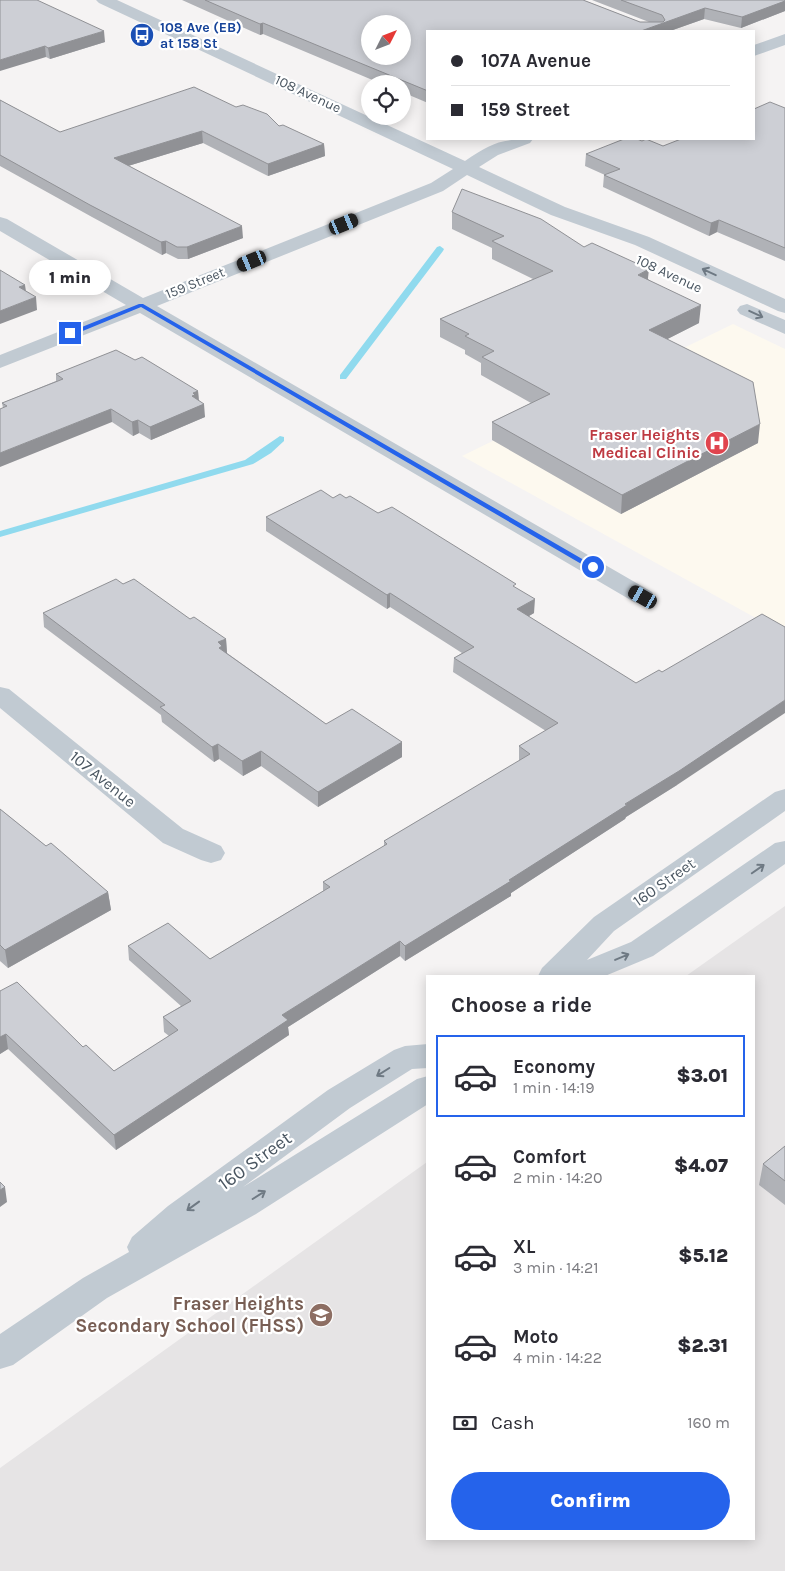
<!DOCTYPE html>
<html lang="en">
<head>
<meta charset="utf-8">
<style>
  :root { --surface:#fff; --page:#f2f2f3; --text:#2b2b33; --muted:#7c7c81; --line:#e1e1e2; --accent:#2563eb }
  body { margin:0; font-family:Karla,sans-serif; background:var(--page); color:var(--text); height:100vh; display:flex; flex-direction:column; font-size:19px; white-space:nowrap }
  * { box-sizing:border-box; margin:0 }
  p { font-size:16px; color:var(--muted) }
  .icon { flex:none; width:28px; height:28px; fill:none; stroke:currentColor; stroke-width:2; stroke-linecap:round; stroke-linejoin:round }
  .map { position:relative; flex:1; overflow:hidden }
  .panel { position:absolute; left:426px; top:975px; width:329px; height:565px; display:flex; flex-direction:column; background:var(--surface); border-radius:0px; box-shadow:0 2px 12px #0003 }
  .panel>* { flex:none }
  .hud { position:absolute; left:426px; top:30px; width:329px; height:110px; border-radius:0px; box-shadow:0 2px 12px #0003; display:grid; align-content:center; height:110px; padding:0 25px; background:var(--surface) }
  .needle { width:32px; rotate:48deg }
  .buttons { position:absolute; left:361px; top:15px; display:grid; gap:10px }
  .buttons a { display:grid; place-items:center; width:50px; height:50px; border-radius:50%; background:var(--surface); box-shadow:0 2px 12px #0003; font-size:25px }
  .end { position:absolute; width:22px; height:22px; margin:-11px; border:6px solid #2563eb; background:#fff; box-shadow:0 0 0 2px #fff }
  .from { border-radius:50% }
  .bubble { position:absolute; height:35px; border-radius:18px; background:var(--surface); box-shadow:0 2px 12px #0003; font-size:16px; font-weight:800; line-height:35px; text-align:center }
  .car { position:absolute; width:15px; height:30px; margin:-15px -8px; border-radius:6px; box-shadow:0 0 4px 1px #0007; background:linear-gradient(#222 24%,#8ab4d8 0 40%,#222 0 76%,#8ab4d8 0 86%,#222 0) }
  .hud b { display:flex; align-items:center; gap:18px; height:48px; font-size:19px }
  .hud b+b { border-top:1px solid var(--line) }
  .hud i { width:12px; height:12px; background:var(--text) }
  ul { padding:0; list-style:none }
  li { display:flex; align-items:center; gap:15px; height:82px; margin:0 10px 8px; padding:0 15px; border:2px solid transparent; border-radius:0px }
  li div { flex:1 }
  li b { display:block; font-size:19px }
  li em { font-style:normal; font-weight:800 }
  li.on { border-color:var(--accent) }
  li>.icon { width:45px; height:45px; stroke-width:1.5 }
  h2 { padding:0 25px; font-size:22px; line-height:60px }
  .pay { display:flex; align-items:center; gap:12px; height:55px; padding:0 25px; font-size:19px }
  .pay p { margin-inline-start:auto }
  .primary-button { display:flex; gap:10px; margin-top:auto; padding:10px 25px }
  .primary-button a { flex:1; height:58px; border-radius:30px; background:var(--accent); color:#fff; font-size:20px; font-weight:800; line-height:58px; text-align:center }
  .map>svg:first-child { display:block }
</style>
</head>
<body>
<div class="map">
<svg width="785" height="1571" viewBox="0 0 785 1571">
  <rect width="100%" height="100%" fill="#f5f3f3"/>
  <path fill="#fdf9ef" d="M733 324 785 349V634L462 456Z"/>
  <path fill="#e6e4e5" d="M785 906V1571H0V1468L427 1162 428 1539H754V976H686Z"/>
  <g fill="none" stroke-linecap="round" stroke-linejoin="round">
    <path fill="#90daee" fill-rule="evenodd" d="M440 246 444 249 443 251 346 379H340V375L437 247Z
      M280 436 284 437V441L271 453 253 464 0 537V531L245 460Z"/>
    <path fill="#c1cad2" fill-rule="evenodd" d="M96 0H117L465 161C491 143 500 139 533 139L530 143 498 155 479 167 565 207 649 237 785 299V313L778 311 635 245 551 215 467 175 443 191 157 306 652 592 655 597 652 602 643 604 634 602 140 313 0 368V355L126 305 0 231V217L7 219 143 298 431 183 453 169 99 3Z
      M785 34V45L754 56V45Z
      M747 304 785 320V334L740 314 737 310 740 306Z
      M0 687 9 689 183 829 221 846 225 853 221 860 211 863 201 860 163 843 0 708Z
      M785 789V811L614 931 587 960 631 942 775 843 785 841V864L653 956 605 976H538L542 968 594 917 775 792Z
      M428 1044V1068L412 1069 350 1108 243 1187 417 1079 428 1076V1104L256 1214 107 1298 13 1365 0 1369V1334L83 1278 129 1252 127 1247 132 1237 168 1206 328 1090 394 1050 405 1046Z"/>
  </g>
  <path fill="#b0b2b7" d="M0 0 105 42 50 59 46 57Z
    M182 0H583L640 22H649L592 0H785V11L741 28 704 19 670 31H428V103L402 92V84H382L263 34 260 35Z
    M0 100 60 132 236 107 279 126 324 144 325 156 268 176 203 143 128 166 243 238 188 259H178L166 253 162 255 92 217 0 166Z
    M785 108V261L717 232 709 236 603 187 604 175H605L585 166 586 154 642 141 663 146Z
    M452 212 584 247 648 279 699 323 667 339 758 443 621 514 492 440V422L531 403 481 375V363L465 354V350L440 337V319L533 279 492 259V248L452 229Z
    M56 374 198 391 199 400 205 417 151 440 139 433 133 436 112 422 3 408 2 403 56 381Z
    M333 498H346L378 513 516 588 534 613 529 616 677 785 626 817 625 819 511 893V896L405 961 400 956 288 1027 289 1035 116 1150 8 1049 0 1054V991L83 1047 114 1071 169 1036 164 1032 163 1017 181 1006 129 960 128 946 210 959 323 891V882L384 846V841L519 761V746L546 731 453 672 454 658 462 653 390 607 387 609 266 531V517Z
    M123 584 226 639 227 653 326 724 402 742V757L318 807 261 766 243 776 219 759 214 762 162 722 161 715 44 627 43 613Z
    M0 809 46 846 108 892 111 910 8 968 0 961Z
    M785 1146V1205L759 1185 763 1164Z"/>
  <path fill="#909195" d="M785 1V11L741 28 742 17Z
    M705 8 704 19 670 31H641Z
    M263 23V34L260 35V24Z
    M104 31 105 42 50 59 48 48Z
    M45 46 46 57 0 71V60Z
    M202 131 203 143 115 170 114 158Z
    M324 144 325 156 268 176V164Z
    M719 220 717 232 709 236 711 223Z
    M242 226 243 238 188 259 187 247Z
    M166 241V253L162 255 161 242Z
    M649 269 647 287 638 275Z
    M25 285 27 298 19 287Z
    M36 297 37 310 0 324V311Z
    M701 305 699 323 648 349 649 330Z
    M198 391 199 404H204L205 417 151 440 150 427 193 393Z
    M111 409 112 422 0 467V453Z
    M138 420 139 433 133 436 132 422Z
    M760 424 758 443 621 514 622 495Z
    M390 593V607L387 609V595Z
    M535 599 534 613 517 623V609Z
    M226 639 227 653 219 662 218 642Z
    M785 700V713L677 785 626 817 625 819 511 893V896L405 961V946L509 880Z
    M402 742V757L318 807V792Z
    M218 744 219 759 214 762 212 747Z
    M261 751V766L243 776 242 761Z
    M108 892 111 910 8 968 5 950Z
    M400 941V956L288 1027 289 1035 116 1150 114 1135 282 1015Z
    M6 1034 8 1049 0 1054V1037Z
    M5 1187 7 1202 0 1207V1190Z"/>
  <path fill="#cdcfd5" stroke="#909195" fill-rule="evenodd" d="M0 0H37L104 31 48 48 45 46 0 60Z
    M205 0H583L640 22H663L665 20 662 15 621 0H785V1L742 17 705 8 641 31H428V91L263 23 260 24ZM370 24H402V56H370Z
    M194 87 236 107 243 105 267 114 279 126 283 125 324 144 268 164 202 131 114 158 242 226 187 247H177L166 241 161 242 90 205 0 155V100L60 132Z
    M770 102 785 108V248L719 220 711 223 604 175 620 169 586 154 624 139H637L642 141 646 139 663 146 681 139H754V109Z
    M462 189 541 219 584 247 592 243 649 269 638 275 701 305 649 330 753 382 760 424 622 495 492 422 550 394 482 357 494 351 465 336 469 334 440 319 553 271 492 241 504 236 452 212Z
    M0 270 25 285 19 287 36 297 0 311Z
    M116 350 135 360 142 357 198 391 193 393 195 395 192 396 204 404 150 427 138 420 132 422 111 409 0 453V409L7 406 2 403 63 379 56 374Z
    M321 490 333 498 340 494 346 498 350 496 378 513 392 507 516 584 513 586 535 599 517 609 636 683 659 670 662 672 762 614 785 627V700L679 771 625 804 627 805 509 880 511 881 405 946 400 941 282 1015 288 1020 114 1135 6 1034 0 1037V991L17 982 83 1047 86 1045 114 1071 178 1030 163 1017 191 1001 128 946 168 923 210 959 330 887 323 882 387 844 384 841 530 754 519 746 558 723 454 658 474 647 390 593 387 595 266 517Z
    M116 579 123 584 134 579 190 619 194 617 226 639 218 642 222 646 219 648 326 724 352 709 402 742 318 792 261 751 242 761 218 744 212 747 160 707 165 705 43 613Z
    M0 809 46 846 51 843 108 892 5 950 0 945Z
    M785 1146V1181L763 1164Z
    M0 1182 5 1187 0 1190Z"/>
  <defs><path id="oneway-shaft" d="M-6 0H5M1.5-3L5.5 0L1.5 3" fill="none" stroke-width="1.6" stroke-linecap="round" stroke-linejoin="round" transform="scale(1.25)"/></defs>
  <g stroke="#6e7983">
    <use href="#oneway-shaft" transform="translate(709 272) rotate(-155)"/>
    <use href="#oneway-shaft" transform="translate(756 314) rotate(25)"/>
    <use href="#oneway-shaft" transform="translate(758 869) rotate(-35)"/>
    <use href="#oneway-shaft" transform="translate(622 957) rotate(-23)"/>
    <use href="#oneway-shaft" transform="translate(383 1072) rotate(148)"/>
    <use href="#oneway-shaft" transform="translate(259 1195) rotate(-32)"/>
    <use href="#oneway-shaft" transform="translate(193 1206) rotate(144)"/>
  </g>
  <path fill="#2563eb" d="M139 304H143L596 567 590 569 141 307 73 335 67 333Z"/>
  <defs>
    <g id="bus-disc" transform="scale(1.25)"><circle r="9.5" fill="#1a4fb4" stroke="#fff"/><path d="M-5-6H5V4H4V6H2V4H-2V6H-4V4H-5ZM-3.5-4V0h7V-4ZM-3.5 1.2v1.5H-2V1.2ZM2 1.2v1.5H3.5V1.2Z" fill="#fff"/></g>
    <g id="hospital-disc" transform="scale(1.25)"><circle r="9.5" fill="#e0444e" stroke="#fff"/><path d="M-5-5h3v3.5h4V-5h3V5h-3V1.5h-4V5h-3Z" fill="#fff"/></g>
    <g id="school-disc" transform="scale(1.25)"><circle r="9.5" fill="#8d6e63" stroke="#fff"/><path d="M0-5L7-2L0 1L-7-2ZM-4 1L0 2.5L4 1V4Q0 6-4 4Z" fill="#fff"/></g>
  </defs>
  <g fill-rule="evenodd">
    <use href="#bus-disc" x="142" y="35"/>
    <use href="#hospital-disc" x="717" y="443"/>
    <use href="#school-disc" x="321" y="1315"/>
  </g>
  <g text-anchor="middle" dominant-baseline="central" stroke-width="4.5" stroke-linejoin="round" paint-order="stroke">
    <g font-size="14" font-weight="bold" fill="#164399" stroke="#fff" text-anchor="start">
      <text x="160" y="27">108 Ave (EB)<tspan x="160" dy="16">at 158 St</tspan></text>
    </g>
    <g font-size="14" fill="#4a5661" stroke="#fff">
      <text transform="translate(308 94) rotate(25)">108 Avenue</text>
      <text transform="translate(669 274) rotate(25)">108 Avenue</text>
      <text transform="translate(195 283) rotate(-22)">159 Street</text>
    </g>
    <g font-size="16" font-weight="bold" fill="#be3a42" stroke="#fff" text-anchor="end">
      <text x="700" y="434">Fraser Heights<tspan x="700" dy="18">Medical Clinic</tspan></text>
    </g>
    <g font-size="16" fill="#4a5661" stroke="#fff">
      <text transform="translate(103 779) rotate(39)">107 Avenue</text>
      <text transform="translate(664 882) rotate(-35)">160 Street</text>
    </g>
    <g font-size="19" fill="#4a5661" stroke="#fff">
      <text transform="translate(255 1161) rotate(-36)">160 Street</text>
    </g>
    <g font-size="19" font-weight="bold" fill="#785e54" stroke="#fff" text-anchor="end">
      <text x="304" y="1304">Fraser Heights<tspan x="304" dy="22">Secondary School (FHSS)</tspan></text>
    </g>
  </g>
</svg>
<div class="buttons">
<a><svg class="needle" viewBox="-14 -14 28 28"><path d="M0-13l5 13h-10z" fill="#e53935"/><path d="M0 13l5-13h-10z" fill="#7c7c81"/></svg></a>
<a><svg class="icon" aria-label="locate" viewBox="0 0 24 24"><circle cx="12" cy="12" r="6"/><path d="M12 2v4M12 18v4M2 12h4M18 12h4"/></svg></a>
</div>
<i class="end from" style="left:593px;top:567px"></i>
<i class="end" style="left:70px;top:333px"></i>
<div class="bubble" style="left:29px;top:260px;width:82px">1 min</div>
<i class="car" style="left:344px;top:224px;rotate:68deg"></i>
<i class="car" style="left:252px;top:261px;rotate:248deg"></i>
<i class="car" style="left:643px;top:597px;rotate:300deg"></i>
<div class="hud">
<b><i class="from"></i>107A Avenue</b>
<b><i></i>159 Street</b>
</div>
<section class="panel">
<h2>Choose a ride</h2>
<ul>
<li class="on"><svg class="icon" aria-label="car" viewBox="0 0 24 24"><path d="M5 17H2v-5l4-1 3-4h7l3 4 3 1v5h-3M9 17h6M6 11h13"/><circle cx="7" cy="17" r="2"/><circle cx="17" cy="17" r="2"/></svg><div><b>Economy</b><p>1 min · 14:19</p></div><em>$3.01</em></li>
<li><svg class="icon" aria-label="car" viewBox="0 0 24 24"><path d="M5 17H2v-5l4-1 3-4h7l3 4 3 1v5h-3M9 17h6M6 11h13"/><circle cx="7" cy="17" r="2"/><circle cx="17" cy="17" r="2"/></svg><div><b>Comfort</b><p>2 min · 14:20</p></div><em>$4.07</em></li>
<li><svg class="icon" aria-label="car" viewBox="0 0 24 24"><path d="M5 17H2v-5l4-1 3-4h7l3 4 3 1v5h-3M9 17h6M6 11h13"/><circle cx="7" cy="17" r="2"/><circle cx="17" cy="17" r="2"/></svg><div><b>XL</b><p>3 min · 14:21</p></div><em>$5.12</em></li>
<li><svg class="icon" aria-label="car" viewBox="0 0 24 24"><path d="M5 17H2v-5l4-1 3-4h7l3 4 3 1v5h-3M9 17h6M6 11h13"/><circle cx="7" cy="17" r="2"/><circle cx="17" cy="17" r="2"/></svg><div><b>Moto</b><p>4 min · 14:22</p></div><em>$2.31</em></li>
</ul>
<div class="pay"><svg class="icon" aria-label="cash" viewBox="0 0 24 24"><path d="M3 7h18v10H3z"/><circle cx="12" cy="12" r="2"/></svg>Cash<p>160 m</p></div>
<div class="primary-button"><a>Confirm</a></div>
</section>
</div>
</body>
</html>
